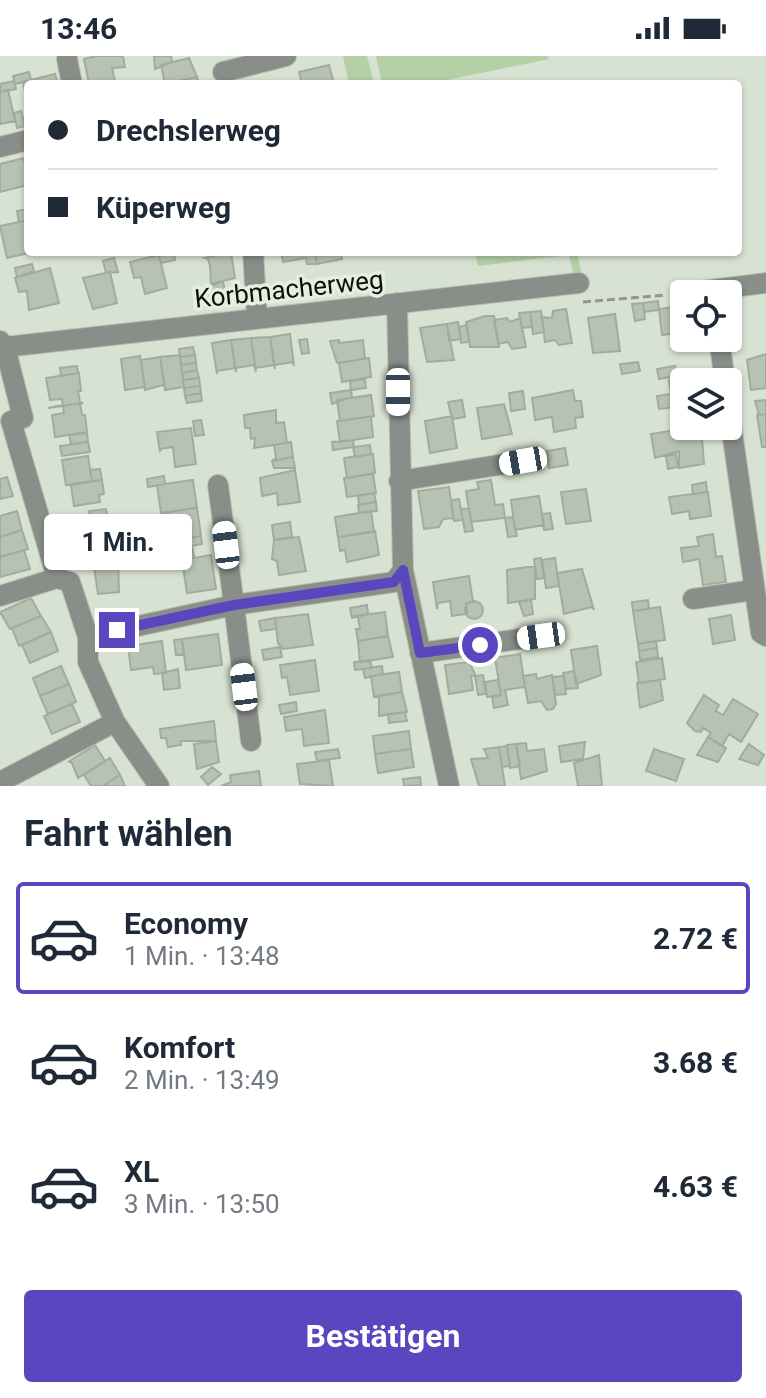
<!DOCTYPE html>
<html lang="de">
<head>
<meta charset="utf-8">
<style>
  :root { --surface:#fff; --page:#f6f6f7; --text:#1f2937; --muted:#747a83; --line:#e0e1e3; --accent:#5a46be }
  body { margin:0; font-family:Roboto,sans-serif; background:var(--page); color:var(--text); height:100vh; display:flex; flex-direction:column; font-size:30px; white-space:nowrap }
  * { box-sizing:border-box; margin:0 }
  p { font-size:26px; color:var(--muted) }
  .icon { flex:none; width:44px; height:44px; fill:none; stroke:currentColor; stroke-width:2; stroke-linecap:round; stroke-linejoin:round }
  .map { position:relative; height:730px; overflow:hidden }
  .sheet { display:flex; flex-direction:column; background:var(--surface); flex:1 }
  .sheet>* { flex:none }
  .banner { position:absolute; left:24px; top:24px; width:718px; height:176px; border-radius:8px; box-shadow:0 2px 6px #0004; display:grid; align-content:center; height:176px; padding:0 24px; background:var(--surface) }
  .tools { position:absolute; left:670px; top:224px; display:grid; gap:16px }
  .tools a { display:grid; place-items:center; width:72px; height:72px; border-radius:8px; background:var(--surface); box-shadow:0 2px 6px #0004; font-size:40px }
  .end { position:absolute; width:36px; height:36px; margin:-18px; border:10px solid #5a46be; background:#fff; box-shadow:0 0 0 4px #fff }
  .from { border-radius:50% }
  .bubble { position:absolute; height:56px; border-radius:8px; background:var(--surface); box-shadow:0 2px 6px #0004; font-size:26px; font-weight:700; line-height:56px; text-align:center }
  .car { position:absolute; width:24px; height:48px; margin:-24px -12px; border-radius:10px; box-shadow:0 0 6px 2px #0007; background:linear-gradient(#fff 24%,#345 0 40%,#fff 0 76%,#345 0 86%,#fff 0) }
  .banner b { display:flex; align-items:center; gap:28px; height:76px; font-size:30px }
  .banner b+b { border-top:2px solid var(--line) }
  .banner i { width:20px; height:20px; background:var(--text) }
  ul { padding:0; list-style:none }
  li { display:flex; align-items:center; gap:24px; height:112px; margin:0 16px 12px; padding:0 8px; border:4px solid transparent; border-radius:8px }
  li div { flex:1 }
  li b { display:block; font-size:30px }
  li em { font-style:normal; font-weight:700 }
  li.current { border-color:var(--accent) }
  li>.icon { width:72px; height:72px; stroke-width:1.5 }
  h2 { padding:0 24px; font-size:36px; line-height:96px }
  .cta { display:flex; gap:16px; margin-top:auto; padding:16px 24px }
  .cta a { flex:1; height:92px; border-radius:8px; background:var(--accent); color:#fff; font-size:32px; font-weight:700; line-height:92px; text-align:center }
  .status { display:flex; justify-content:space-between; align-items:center; height:56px; padding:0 40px; background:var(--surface); direction:ltr }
  .status svg { height:22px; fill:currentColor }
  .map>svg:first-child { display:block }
</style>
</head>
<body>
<div class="status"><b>13:46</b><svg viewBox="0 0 49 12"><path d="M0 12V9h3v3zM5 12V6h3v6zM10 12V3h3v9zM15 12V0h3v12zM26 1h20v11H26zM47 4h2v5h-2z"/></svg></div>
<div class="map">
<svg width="766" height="730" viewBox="0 0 766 730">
  <rect width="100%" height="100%" fill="#d8e2d2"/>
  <path fill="#b5d0a7" d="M343 0H367L374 28H349Z
    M376 0H548L549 3 427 28H382Z
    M475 196H577L582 219 574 220 569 199 478 210Z"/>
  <path fill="#b8c2b3" stroke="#a2ac9d" stroke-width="2" d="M96 0H123L125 11 112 12 115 25 89 28 84 3Z
    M154 0H171L172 6 155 13Z
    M189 2 197 21 165 28 161 9Z
    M329 9 334 28H302L299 16Z
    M29 16 31 24 15 28 13 20Z
    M55 18 58 28H28L26 39 23 26Z
    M197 21 199 28H166Z
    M14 25 16 33 0 36V28Z
    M8 34 15 65 0 68V36Z
    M21 55 25 70 17 72 14 57Z
    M24 102 28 129 0 136V108Z
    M28 153V164L19 166 17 155Z
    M28 164V196H33L7 202 0 170Z
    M158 196H174L175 204 161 207Z
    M231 196 235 222 211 228 210 210 208 203 205 202Z
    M281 196H315L317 208H307L306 202 283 206Z
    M315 196H340L342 203 317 208Z
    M159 199 167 232 145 238 141 221 134 222 130 206Z
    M114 202 118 216 106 217 103 205Z
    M32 208 34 215 17 221 15 212Z
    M50 212 59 247 29 254 27 235 19 236 15 222Z
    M110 216 117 247 93 253 83 222Z
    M223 225 225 237 208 240 207 232Z
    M658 245 659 254 644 256 643 247Z
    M643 247 645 263 635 265 632 248Z
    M681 250 684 276 662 279 659 253Z
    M566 253 572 287 559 289 555 284 545 286 542 261 552 262 553 255Z
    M541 255 544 276 533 278 530 256Z
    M530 256 533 275 532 271 522 272 519 257Z
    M615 258 620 295 593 297 588 262Z
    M485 260H494L499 291H470L466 266Z
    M507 262 510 266 520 262 526 291 512 293 508 286 498 288 494 264Z
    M458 266 461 283 449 285 447 268Z
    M447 268 454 304 427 306 420 272Z
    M467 269 469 286 461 287 459 271Z
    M290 278 294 310 293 306 274 309 270 281Z
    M270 281 275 313 274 309 255 312 256 316 251 282Z
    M251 282 256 316 254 309 236 312V316L231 284Z
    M307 283 309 297 302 298 299 284Z
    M231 284 235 312 217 315V318L212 287Z
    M339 284V287L363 284 365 303 337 307 330 285Z
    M193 291 195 299 180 301 179 293Z
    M766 298V332L751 334 747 304Z
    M180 299 184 331 165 334 160 301Z
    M195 299 196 307 181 309 180 301Z
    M140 300 145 331 125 334 121 303Z
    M160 301 165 331 163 329 145 334 141 304Z
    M369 302 371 321 342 326 339 307Z
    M638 306 640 315 622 318 620 308Z
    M196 307 197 314 182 317 181 309Z
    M77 310 78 317 61 320 60 312Z
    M675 310 676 320 659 323 657 313Z
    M197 314 199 322 183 324 182 317Z
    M79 317 81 335H78L80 346 83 347 48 352 63 349 62 343 50 344 46 322Z
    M691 321 692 326H684V350L659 353 657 340 671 338 669 324Z
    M199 322 200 330 184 332 183 324Z
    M365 323 366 332 351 334 350 325Z
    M200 330 201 337 185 340 184 332Z
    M351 334 352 341 332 348 330 337Z
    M573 334 575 345H581L583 361 575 362 576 372 554 376 552 361 535 364 532 342Z
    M523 335 525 353 511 355 509 337Z
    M201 337 202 345 187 347 185 340Z
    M371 339 374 360 340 365 337 344Z
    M462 344 465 361 452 363 448 346Z
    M766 344V358L759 359 755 345Z
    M83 347 80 348 82 359H85L87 376 55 381 52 359 64 357 63 350 48 352Z
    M504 348 512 378 482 383 477 352Z
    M276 354V367L284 366 287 387 254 392 255 382 251 383 250 372H245L244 359Z
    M766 358V391H762L757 359Z
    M374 360 371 361 373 381 340 386 337 365Z
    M452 360 457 392 430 397 425 365Z
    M201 364 204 379 195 380 193 365Z
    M701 370 704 408 679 412V395L655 402 651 378Z
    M191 372 196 408 175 411 173 391 160 393V396L157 376Z
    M87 377 88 386 71 388 69 379Z
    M353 384 354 391 333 394 332 386Z
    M88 386 90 396 62 400 60 390Z
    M291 386 293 401 272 405 276 402 274 389Z
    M370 389 371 398 355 401 353 391Z
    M565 392 568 409 549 412 547 395Z
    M373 398 375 417 347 422 344 402Z
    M676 398 678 411 668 413 666 400Z
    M88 400 92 425 66 429 62 404Z
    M293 401 295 412H274L272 405Z
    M100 413 102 424 92 425 90 414Z
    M295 414 300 446 278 449 277 437 262 440 260 422Z
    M373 418 376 437 347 441 344 422Z
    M164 420 165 428 148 431 147 423Z
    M7 421 13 440 0 443V423Z
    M102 424 104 438 99 439 100 446 74 450 71 429Z
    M193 424 197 452 161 457 157 429Z
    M491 424 495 449 503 448 505 462 471 466 466 435 479 433 477 426Z
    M706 426 707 436 693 438 692 429Z
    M449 431 454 465 453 462 443 463 439 471 424 473 418 435Z
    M586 433 591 465 566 468 561 436Z
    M708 436 711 460 690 463 689 455 672 458 669 441Z
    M374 437 376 446 359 449 358 440Z
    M539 440 544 469 515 474 511 444Z
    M459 443 463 464 454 465 451 444Z
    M376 446 377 455 359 457 358 449Z
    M197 452 201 480 165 486 163 474H167L164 458 161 457Z
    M469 452 473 475 465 476 461 453Z
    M106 453 108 463 91 466 89 455Z
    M17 455 22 474 0 481V460Z
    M371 455 374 476 338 481 335 461Z
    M550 457 553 473 544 474 542 458Z
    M513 461 517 480 508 481 505 462Z
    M112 462 114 473 97 474 96 465Z
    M290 466 292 481 274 484 272 469Z
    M109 473 113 502 86 506 82 479Z
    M22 474 28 493 0 501V481Z
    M375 475 379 499 347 506 345 494 340 495 338 481Z
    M713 478 716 501 722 500 726 526 703 529 699 503 683 506 681 492 699 490 697 481Z
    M201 480 202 488 185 491 184 483Z
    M299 481 306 515 279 519 277 505 272 503 274 484Z
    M192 490 194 502 177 505 175 492Z
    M24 494 30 513 0 521V501Z
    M211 499 216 533 187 537 182 504Z
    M113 502H118L119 536 98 538 93 505Z
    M541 502 544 522 537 523 534 503Z
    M555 502 559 530 546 532 542 504Z
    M535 510V543L508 547 507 514Z
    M582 513 594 554 592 551 564 558 557 517Z
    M469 520 473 546 466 547 467 558 452 560 450 545 438 547 437 553 433 526Z
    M31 542 41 560 10 573 0 556Z
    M531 544 533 558 524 560 519 546Z
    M648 544 649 553 633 555 632 546Z
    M465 554a9 9 0 1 1 18 0a9 9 0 1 1-18 0Z
    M367 549 368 558 352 562 350 552Z
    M660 551 665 584 638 588 633 555Z
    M385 556 388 580 358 585 356 573H360L358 561 354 560Z
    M308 558 313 589 283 593 278 587 275 562Z
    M731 559 735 584 713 588 709 563Z
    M41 560 51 576 19 590 12 572Z
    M275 562 276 573 261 575 259 565Z
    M51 576 58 595 30 607 22 589Z
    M218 578 222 609 186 614 182 583Z
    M388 580 393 601 360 606 358 585Z
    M182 583 184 598 176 599 174 584Z
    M162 585 166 617 154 618 153 611 131 614 128 590Z
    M656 585 657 592 639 595 638 588Z
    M597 590 601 619 576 628 571 594Z
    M280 591 282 601 264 604 262 594Z
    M657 592 658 601 640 604 639 595Z
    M520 598 525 631 505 634 508 649 494 652 492 641 501 639 495 602Z
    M662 602 665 623 639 627 636 606Z
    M315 604 319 635 290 639 287 621 282 622 280 609Z
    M370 604 372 612 355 614 354 606Z
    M469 606 476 620H471L473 634 449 638 445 609Z
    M61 610 69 628 40 640 33 622Z
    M382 610 383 618 365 622 363 613Z
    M178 613 180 632 164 634 162 617Z
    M574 615 578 632 566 633 563 617Z
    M399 616 402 636 374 641 371 620Z
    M536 618 537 623 552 619 556 648 553 653 547 654 541 645 528 647 523 620Z
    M483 619 486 638 478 639 475 620Z
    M564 620 566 638 555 639 552 621Z
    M498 624 501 639 487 641 485 626Z
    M660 624 663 644 640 652 637 627Z
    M69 628 76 646 48 658 40 640Z
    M402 636 407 656 379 660V641L376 640Z
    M704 639 719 649 716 655 723 659 733 643 758 658 741 686 729 678 722 690 708 681 711 677 703 672 701 676 695 675 687 667Z
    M296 646 297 655 281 658 279 649Z
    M72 648 80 666 52 678 44 660Z
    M325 654 329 687 304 690 302 673 286 675 284 661Z
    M405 656 407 665 389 667 388 658Z
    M214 665 216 685H181V689L168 691 166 682H161L160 673Z
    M409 675 411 693 375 698 373 680Z
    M708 681 726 692 718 706 697 699Z
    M216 685 219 706 197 713 194 688Z
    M585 686 583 703 561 706 559 690Z
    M526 687 527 695 544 693 547 715 521 723 516 688Z
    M516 688 520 710 510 712 507 689Z
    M749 688 764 699 758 709 739 703Z
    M95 689 105 705 78 722 71 705 68 706Z
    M507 690 510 710 502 711 499 691Z
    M499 691 505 730H479L471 703 488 702 484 693Z
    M338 693 340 702 317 705 315 696Z
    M411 693 414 711 378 717 375 698Z
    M654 693 684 703 676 725 646 715Z
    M599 699 602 730H578L574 707Z
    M110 702 120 719 103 730H91L84 719Z
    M329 704 333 730 300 728 297 708Z
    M212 711 221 718 208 729 201 721Z
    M259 715 261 730H221L231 726 230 719Z
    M120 719 125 730H103Z
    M420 721 421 729 404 730 403 723Z"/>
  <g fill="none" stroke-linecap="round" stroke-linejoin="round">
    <g stroke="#b7c0b2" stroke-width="22">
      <path id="minor" d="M67 3 72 28
        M223 16 286 0
        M0 91 28 84
        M253 196 257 262
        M685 237 766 227
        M397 247 403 514 449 730
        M719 282 725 326
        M0 285 5 291 23 362 11 365 57 522 70 526 88 581V606L115 666 159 730
        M5 291 579 227
        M728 348 761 577 766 580
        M399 425 523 405
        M218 429 234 549 394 526 403 514
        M0 540 57 522
        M693 543 753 534
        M88 581 234 549 251 685
        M420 597 541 580
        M0 726 115 666"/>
    </g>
    <path stroke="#90988c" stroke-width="3" stroke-dasharray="8 4" stroke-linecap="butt" d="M583 246 666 239"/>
    <use href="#minor" stroke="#8a8e88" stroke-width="20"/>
  </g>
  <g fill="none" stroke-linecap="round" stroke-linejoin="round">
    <path stroke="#5a46be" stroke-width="10" d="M117 574 234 549 394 526 403 514 420 597 480 589"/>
  </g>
  <g text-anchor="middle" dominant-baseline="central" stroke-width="7" stroke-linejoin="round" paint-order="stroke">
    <g font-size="26" fill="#0c0f0a" stroke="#e5efe0">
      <text transform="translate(289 233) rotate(-6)">Korbmacherweg</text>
    </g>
  </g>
</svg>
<div class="tools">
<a><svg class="icon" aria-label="locate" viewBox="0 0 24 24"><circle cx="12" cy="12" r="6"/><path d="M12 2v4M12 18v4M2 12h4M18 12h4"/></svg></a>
<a><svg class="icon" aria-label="layers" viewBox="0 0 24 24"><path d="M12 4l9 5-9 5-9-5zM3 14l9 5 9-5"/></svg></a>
</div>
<i class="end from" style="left:480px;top:589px"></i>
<i class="end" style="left:117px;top:574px"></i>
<div class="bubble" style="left:44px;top:458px;width:148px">1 Min.</div>
<i class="car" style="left:398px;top:336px;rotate:180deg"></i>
<i class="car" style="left:523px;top:405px;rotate:260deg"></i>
<i class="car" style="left:226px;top:489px;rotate:353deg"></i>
<i class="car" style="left:541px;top:580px;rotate:262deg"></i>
<i class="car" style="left:244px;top:631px;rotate:353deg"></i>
<div class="banner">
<b><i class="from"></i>Drechslerweg</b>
<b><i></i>Küperweg</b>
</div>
</div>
<section class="sheet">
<h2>Fahrt wählen</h2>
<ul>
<li class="current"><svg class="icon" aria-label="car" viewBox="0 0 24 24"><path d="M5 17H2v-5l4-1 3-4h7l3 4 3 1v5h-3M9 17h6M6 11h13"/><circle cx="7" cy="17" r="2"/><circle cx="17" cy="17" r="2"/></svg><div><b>Economy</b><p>1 Min. · 13:48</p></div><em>2.72 €</em></li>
<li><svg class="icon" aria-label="car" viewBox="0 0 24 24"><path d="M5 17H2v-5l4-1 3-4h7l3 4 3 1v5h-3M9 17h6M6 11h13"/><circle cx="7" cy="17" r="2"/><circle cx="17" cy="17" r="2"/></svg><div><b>Komfort</b><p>2 Min. · 13:49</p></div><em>3.68 €</em></li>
<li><svg class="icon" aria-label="car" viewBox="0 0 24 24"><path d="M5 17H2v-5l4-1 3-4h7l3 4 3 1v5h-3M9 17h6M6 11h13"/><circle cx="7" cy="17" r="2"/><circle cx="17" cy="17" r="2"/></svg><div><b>XL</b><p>3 Min. · 13:50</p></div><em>4.63 €</em></li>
</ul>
<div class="cta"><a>Bestätigen</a></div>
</section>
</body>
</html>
